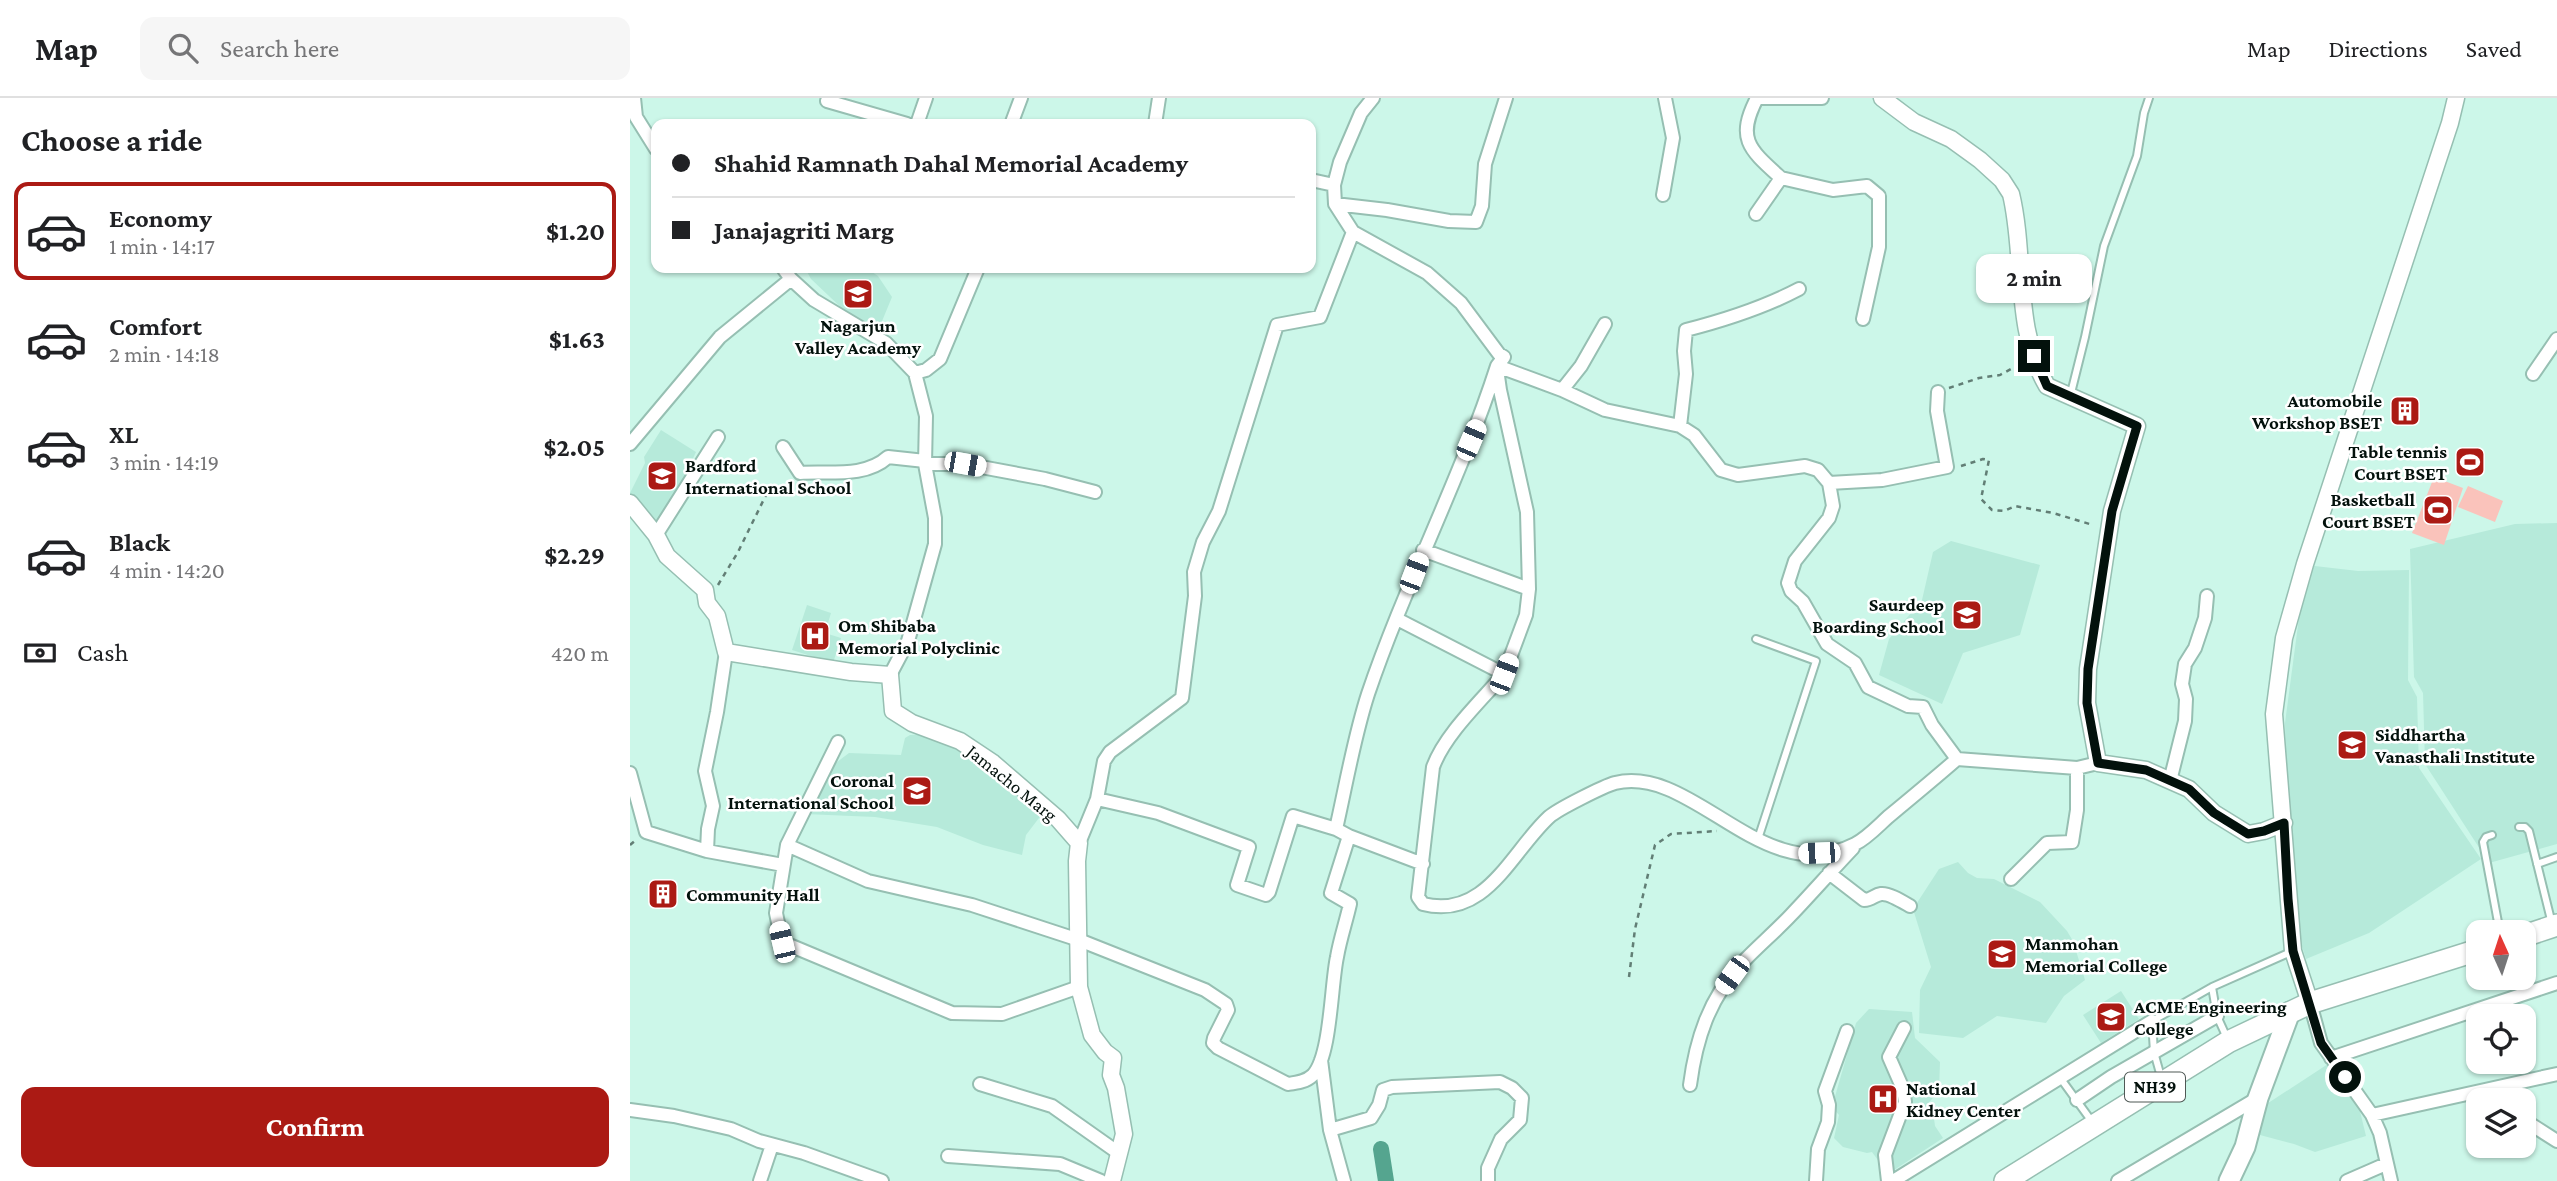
<!DOCTYPE html>
<html lang="en">
<head>
<meta charset="utf-8">
<style>
  :root { --surface:#fff; --page:#f6f6f6; --text:#202124; --muted:#757577; --line:#e0e0e0; --accent:#ab1a14 }
  body { margin:0; font-family:"Crimson Pro",serif; background:var(--page); color:var(--text); height:100vh; display:flex; flex-direction:column; font-size:26px; white-space:nowrap }
  * { box-sizing:border-box; margin:0 }
  p { font-size:23px; color:var(--muted) }
  .icon { flex:none; width:38px; height:38px; fill:none; stroke:currentColor; stroke-width:2; stroke-linecap:round; stroke-linejoin:round }
  .map { position:relative; flex:1; overflow:hidden }
  .drawer { display:flex; flex-direction:column; background:var(--surface); width:630px }
  .drawer>* { flex:none }
  .hud { position:absolute; left:21px; top:21px; width:665px; height:154px; border-radius:14px; box-shadow:0 2px 5px #0004; display:grid; align-content:center; height:154px; padding:0 21px; background:var(--surface) }
  .needle { width:46px; rotate:357deg }
  .tools { position:absolute; left:1836px; top:822px; display:grid; gap:14px }
  .tools a { display:grid; place-items:center; width:70px; height:70px; border-radius:14px; background:var(--surface); box-shadow:0 2px 5px #0004; font-size:35px }
  .end { position:absolute; width:32px; height:32px; margin:-16px; border:9px solid #03110c; background:#fff; box-shadow:0 0 0 4px #fff }
  .from { border-radius:50% }
  .bubble { position:absolute; height:49px; border-radius:14px; background:var(--surface); box-shadow:0 2px 5px #0004; font-size:23px; font-weight:700; line-height:49px; text-align:center }
  .car { position:absolute; width:21px; height:42px; margin:-21px -10px; border-radius:9px; box-shadow:0 0 5px 2px #0007; background:linear-gradient(#fff 24%,#345 0 40%,#fff 0 76%,#345 0 86%,#fff 0) }
  .hud b { display:flex; align-items:center; gap:24px; height:66px; font-size:26px }
  .hud b+b { border-top:2px solid var(--line) }
  .hud i { width:18px; height:18px; background:var(--text) }
  ul { padding:0; list-style:none }
  li { display:flex; align-items:center; gap:21px; height:98px; margin:0 14px 10px; padding:0 7px; border:4px solid transparent; border-radius:14px }
  li div { flex:1 }
  li b { display:block; font-size:26px }
  li em { font-style:normal; font-weight:700 }
  li.current { border-color:var(--accent) }
  li>.icon { width:63px; height:63px; stroke-width:1.5 }
  h2 { padding:0 21px; font-size:32px; line-height:84px }
  .pay { display:flex; align-items:center; gap:18px; height:77px; padding:0 21px; font-size:26px }
  .pay p { margin-inline-start:auto }
  .primary-button { display:flex; gap:14px; margin-top:auto; padding:14px 21px }
  .primary-button a { flex:1; height:80px; border-radius:14px; background:var(--accent); color:#fff; font-size:28px; font-weight:700; line-height:80px; text-align:center }
  header { display:flex; align-items:center; gap:42px; box-sizing:border-box; height:98px; padding:0 35px; background:var(--surface); border-bottom:2px solid var(--line) }
  header strong { font-size:33px }
  nav { display:flex; gap:38px; margin-inline-start:auto; font-size:24px }
  .search { width:490px; height:63px; background:var(--page); display:flex; align-items:center; gap:18px; box-sizing:border-box; padding:0 24px; border-radius:14px; color:var(--muted); font-size:26px }
  main { display:flex; flex:1; min-height:0 }
  .map>svg:first-child { display:block }
</style>
</head>
<body>
<header>
<strong>Map</strong>
<div class="search"><svg class="icon" aria-label="search" viewBox="0 0 24 24"><circle cx="10" cy="10" r="6"/><path d="M15 15l6 6"/></svg>Search here</div>
<nav><a>Map</a><a>Directions</a><a>Saved</a></nav>
</header>
<main>
<section class="drawer">
<h2>Choose a ride</h2>
<ul>
<li class="current"><svg class="icon" aria-label="car" viewBox="0 0 24 24"><path d="M5 17H2v-5l4-1 3-4h7l3 4 3 1v5h-3M9 17h6M6 11h13"/><circle cx="7" cy="17" r="2"/><circle cx="17" cy="17" r="2"/></svg><div><b>Economy</b><p>1 min · 14:17</p></div><em>$1.20</em></li>
<li><svg class="icon" aria-label="car" viewBox="0 0 24 24"><path d="M5 17H2v-5l4-1 3-4h7l3 4 3 1v5h-3M9 17h6M6 11h13"/><circle cx="7" cy="17" r="2"/><circle cx="17" cy="17" r="2"/></svg><div><b>Comfort</b><p>2 min · 14:18</p></div><em>$1.63</em></li>
<li><svg class="icon" aria-label="car" viewBox="0 0 24 24"><path d="M5 17H2v-5l4-1 3-4h7l3 4 3 1v5h-3M9 17h6M6 11h13"/><circle cx="7" cy="17" r="2"/><circle cx="17" cy="17" r="2"/></svg><div><b>XL</b><p>3 min · 14:19</p></div><em>$2.05</em></li>
<li><svg class="icon" aria-label="car" viewBox="0 0 24 24"><path d="M5 17H2v-5l4-1 3-4h7l3 4 3 1v5h-3M9 17h6M6 11h13"/><circle cx="7" cy="17" r="2"/><circle cx="17" cy="17" r="2"/></svg><div><b>Black</b><p>4 min · 14:20</p></div><em>$2.29</em></li>
</ul>
<div class="pay"><svg class="icon" aria-label="cash" viewBox="0 0 24 24"><path d="M3 7h18v10H3z"/><circle cx="12" cy="12" r="2"/></svg>Cash<p>420 m</p></div>
<div class="primary-button"><a>Confirm</a></div>
</section>
<div class="map">
<svg width="1927" height="1083" viewBox="0 0 1927 1083">
  <rect width="100%" height="100%" fill="#ccf7e9"/>
  <path fill="#b6eada" d="M175 170H236L248 178 262 199 250 228 236 229 219 217 181 181Z
    M31 332 66 354 49 391 27 424 0 395 15 365 14 359Z
    M1927 425V746L1859 765 1795 666 1793 595 1784 579 1780 451 1885 426Z
    M1321 443 1410 467 1390 537 1333 555 1312 606 1249 577 1259 541 1292 502 1303 454Z
    M1676 467 1728 473 1779 472 1778 582 1787 599 1789 670 1851 761 1739 835 1676 861 1662 816 1657 751 1655 625Z
    M177 507 201 515 195 535 211 540 203 565 162 552Z
    M303 636 329 641 412 716 396 737 392 757 353 747 307 729 245 719 175 716 189 688 207 664 219 655 271 657 275 640 280 637Z
    M1328 764 1338 775 1347 780 1364 781 1410 804 1437 833 1443 843 1455 882 1434 898 1416 925 1367 918 1333 940 1289 935 1290 892 1301 869 1283 811 1309 771Z
    M1491 893 1509 921 1471 945 1453 917Z
    M1239 911 1282 914 1285 940 1310 964 1309 993 1294 1010 1303 1013 1305 1028 1313 1040 1258 1076 1242 1054 1237 1055 1213 1049 1204 1040 1209 1017 1202 1009 1226 925Z
    M1701 964 1729 1009 1736 1038 1685 1054 1664 1046 1630 1037 1626 1013Z"/>
  <path fill="#fac3bb" d="M1804 379 1833 390 1814 447 1782 435Z
    M1838 388 1873 403 1865 424 1828 409Z"/>
  <g fill="none" stroke-linecap="round" stroke-linejoin="round">
    <path stroke="#55a58f" stroke-width="16" d="M751 1051 756 1083"/>
    <g stroke="#96bfb2" stroke-width="10">
      <path id="service" d="M1440 299 1455 239 1474 148 1507 58 1514 15 1519 0
        M1126 541 1186 563 1128 741
        M1889 729H1895L1899 733 1922 826
        M1862 737 1856 739 1853 744 1870 835
        M1907 766 1927 759
        M1582 889 1587 918 1597 940
        M1531 979 1524 954 1522 923 1582 889 1661 854
        M1431 981 1463 1025"/>
    </g>
    <g stroke="#96bfb2" stroke-width="16">
      <path id="minor" d="M4 0 6 19 26 51
        M743 0 731 15 710 64 704 87 705 106 723 134 797 175 831 205 869 256 874 259 867 268 932 292
        M1129 0H1192
        M197 3 277 26
        M287 26 296 0
        M385 26 382 24 391 0
        M525 26 529 0
        M1151 80 1203 92 1237 88 1249 98V149L1233 221
        M681 82 704 87
        M1033 97 1043 40 1035 0
        M705 106 757 112 819 123 846 124 852 108 855 66 876 0
        M1126 116 1151 80C1119 51 1106 41 1127 0
        M153 170 161 181 184 202 256 245 285 275 296 318 295 366 305 420V446L278 543 260 577
        M975 226 951 268 932 292 975 312 1050 328 1064 337 1091 372 1108 377 1175 368 1188 372 1199 385 1203 408 1199 420 1165 463 1158 485 1161 493 1173 504 1197 546 1225 565 1238 589 1278 608 1293 609 1302 627 1327 661
        M867 271 870 292 897 414 899 491
        M285 275 296 272 310 261 348 170
        M1903 276 1927 241
        M1050 328 1056 276 1054 253 1056 232C1095 222 1133 210 1169 191
        M0 346 90 239 161 181
        M153 349 170 375C199 373 235 380 258 359L295 363
        M295 366H335L415 381 465 394
        M1199 385 1252 382 1317 369 1307 313 1308 294
        M26 437 88 339
        M767 521 874 576 896 517 899 491 793 452
        M874 576C851 603 815 636 803 669L788 799 793 806C856 822 881 754 919 719 928 711 974 688 985 685 1064 666 1133 793 1225 746 1237 740 1248 728 1258 719 1281 700 1304 681 1327 661L1447 670 1468 665
        M208 644 157 747 146 815 152 844 322 915 372 916 449 889
        M0 675 16 734 77 753 153 767
        M1540 683 1555 623 1556 601 1552 586 1555 566 1565 550 1575 520 1577 498
        M467 701 528 715 619 749 607 787 636 797 639 794 663 718 706 731
        M719 738 793 766
        M449 745 467 701 474 663 480 654 552 600 565 498 564 474 573 444 589 413 647 227 690 219 723 134
        M157 747 238 783 342 807 449 842 575 892 596 906 598 912 584 940 583 945 588 950 658 986C666 985 676 984 683 977 701 958 701 886 707 859 710 841 716 824 720 806L701 795 719 738 706 731C716 687 724 639 738 596 776 484 831 380 867 268
        M77 753 78 731 83 708 75 673 87 614 96 554
        M1199 775 1234 802C1242 802 1244 797 1251 796 1259 795 1273 804 1280 808
        M1381 781 1417 745 1442 744 1447 712V670
        M1680 905 1691 945 1742 1017 1750 1035 1761 1083
        M1701 960 1927 885
        M691 962 700 1032 714 1083
        M350 986 422 1008 490 1056
        M1060 987C1066 941 1079 901 1111 866 1127 849 1145 834 1161 817 1182 795 1202 772 1223 750
        M1447 1002 1481 979 1587 918
        M0 1012 44 1018 101 1031 129 1043 174 1055 252 1083
        M1742 1017 1927 976
        M1894 1022 1927 1043
        M700 1032 741 1020 749 1007 753 992 762 989 870 984 882 990 892 1000 890 1022 871 1041 858 1070V1083
        M318 1058 430 1066 471 1083
        M130 1083 142 1047
        M1186 1083 1188 1051 1198 1024 1199 1007 1195 993 1217 933
        M1258 1083 1255 1057 1275 1004 1273 991 1259 959 1274 930
        M1263 1083 1522 923
        M1488 1083 1628 1000
        M1717 1083 1756 1066"/>
    </g>
    <g stroke="#96bfb2" stroke-width="19">
      <path id="tertiary" d="M1252 0 1284 24 1321 41 1350 62 1372 82 1381 96C1396 158 1383 230 1417 288L1507 328 1482 413 1458 571 1457 605 1468 665 1516 672 1559 691 1584 715 1618 736 1634 733 1654 725
        M0 405 26 437 37 458 75 492 77 505 87 518 96 554 221 574 260 577 263 613 282 625 330 643 363 665 428 721 449 745 447 763 449 889 462 937 475 954 483 960 481 977 486 990 494 1036 482 1083
        M1680 905 1663 853 1644 616 1654 540 1675 466 1820 25 1826 0"/>
    </g>
    <g stroke="#96bfb2" stroke-width="23">
      <path id="secondary" d="M1599 1083 1615 1049 1628 1000 1660 914"/>
    </g>
    <g stroke="#96bfb2" stroke-width="24">
      <path id="trunk" d="M1894 838 1927 827
        M1375 1083 1598 944 1680 905 1848 852"/>
    </g>
    <path stroke="#627e75" stroke-width="2.5" stroke-dasharray="5 5" stroke-linecap="butt" d="M1319 290 1349 280 1370 277 1392 265
      M1331 368 1353 361 1359 362 1351 401 1362 412 1374 413 1385 408 1423 415 1463 427
      M88 487 108 454 136 397
      M0 747 6 742
      M999 879 1005 831 1025 747 1041 736 1087 733"/>
    <use href="#service" stroke="#fff" stroke-width="6"/>
    <use href="#minor" stroke="#fff" stroke-width="12"/>
    <use href="#tertiary" stroke="#fff" stroke-width="16"/>
    <use href="#secondary" stroke="#fff" stroke-width="19"/>
    <use href="#trunk" stroke="#fff" stroke-width="21"/>
  </g>
  <g fill="none" stroke-linecap="round" stroke-linejoin="round">
    <path stroke="#03110c" stroke-width="9" d="M1404 258 1417 288 1507 328 1482 413 1458 571 1457 605 1468 665 1516 672 1559 691 1584 715 1618 736 1634 733 1654 725 1658 801 1663 853 1691 945 1715 979"/>
  </g>
  <defs>
    <g id="school-square" transform="scale(1.575)"><rect x="-9" y="-9" width="18" height="18" rx="4" fill="#ab1a14" stroke="#fff"/><path d="M0-5L7-2L0 1L-7-2ZM-4 1L0 2.5L4 1V4Q0 6-4 4Z" fill="#fff"/></g>
    <g id="building-square" transform="scale(1.575)"><rect x="-9" y="-9" width="18" height="18" rx="4" fill="#ab1a14" stroke="#fff"/><path d="M-4-6H4V6H1V3H-1V6H-4ZM-2.5-4.3h1.7v1.8h-1.7ZM.8-4.3h1.7v1.8H.8ZM-2.5-1h1.7V.8h-1.7ZM.8-1h1.7V.8H.8Z" fill="#fff"/></g>
    <g id="stadium-square" transform="scale(1.575)"><rect x="-9" y="-9" width="18" height="18" rx="4" fill="#ab1a14" stroke="#fff"/><path d="M0-5a6.5 5 0 1 0 0 10a6.5 5 0 1 0 0-10ZM-3.5-1.8h7v3.6h-7Z" fill="#fff"/></g>
    <g id="hospital-square" transform="scale(1.575)"><rect x="-9" y="-9" width="18" height="18" rx="4" fill="#ab1a14" stroke="#fff"/><path d="M-5-5h3v3.5h4V-5h3V5h-3V1.5h-4V5h-3Z" fill="#fff"/></g>
    <g id="university-square" transform="scale(1.575)"><rect x="-9" y="-9" width="18" height="18" rx="4" fill="#ab1a14" stroke="#fff"/><path d="M0-5L7-2L0 1L-7-2ZM-4 1L0 2.5L4 1V4Q0 6-4 4Z" fill="#fff"/></g>
  </defs>
  <g fill-rule="evenodd">
    <use href="#school-square" x="228" y="196"/>
    <use href="#building-square" x="1775" y="313"/>
    <use href="#stadium-square" x="1840" y="364"/>
    <use href="#school-square" x="32" y="378"/>
    <use href="#stadium-square" x="1808" y="412"/>
    <use href="#school-square" x="1337" y="517"/>
    <use href="#hospital-square" x="185" y="538"/>
    <use href="#school-square" x="1722" y="647"/>
    <use href="#school-square" x="287" y="693"/>
    <use href="#building-square" x="33" y="796"/>
    <use href="#university-square" x="1372" y="856"/>
    <use href="#university-square" x="1481" y="919"/>
    <use href="#hospital-square" x="1253" y="1001"/>
  </g>
  <g text-anchor="middle" dominant-baseline="central" stroke-width="5" stroke-linejoin="round" paint-order="stroke">
    <rect fill="#fff" stroke="#4f5855" stroke-width="2" x="1495" y="974.5" width="60" height="29" rx="5"/>
    <g font-size="18" font-weight="bold" fill="#03110c">
      <text x="1525" y="989">NH39</text>
    </g>
    <g font-size="19" font-weight="bold" fill="#03110c" stroke="#fff" text-anchor="start">
      <text x="228" y="227" text-anchor="middle">Nagarjun<tspan x="228" dy="22">Valley Academy</tspan></text>
      <text x="1752" y="302" text-anchor="end">Automobile<tspan x="1752" dy="22">Workshop BSET</tspan></text>
      <text x="1817" y="353" text-anchor="end">Table tennis<tspan x="1817" dy="22">Court BSET</tspan></text>
      <text x="55" y="367">Bardford<tspan x="55" dy="22">International School</tspan></text>
      <text x="1785" y="401" text-anchor="end">Basketball<tspan x="1785" dy="22">Court BSET</tspan></text>
      <text x="1314" y="506" text-anchor="end">Saurdeep<tspan x="1314" dy="22">Boarding School</tspan></text>
      <text x="208" y="527">Om Shibaba<tspan x="208" dy="22">Memorial Polyclinic</tspan></text>
      <text x="1745" y="636">Siddhartha<tspan x="1745" dy="22">Vanasthali Institute</tspan></text>
      <text x="264" y="682" text-anchor="end">Coronal<tspan x="264" dy="22">International School</tspan></text>
      <text x="56" y="796">Community Hall</text>
      <text x="1395" y="845">Manmohan<tspan x="1395" dy="22">Memorial College</tspan></text>
      <text x="1504" y="908">ACME Engineering<tspan x="1504" dy="22">College</tspan></text>
      <text x="1276" y="990">National<tspan x="1276" dy="22">Kidney Center</tspan></text>
    </g>
    <g font-size="19" fill="#03110c" stroke="#fff">
      <text transform="translate(382 685) rotate(39)">Jamacho Marg</text>
    </g>
  </g>
</svg>
<div class="tools">
<a><svg class="needle" viewBox="-14 -14 28 28"><path d="M0-13l5 13h-10z" fill="#e53935"/><path d="M0 13l5-13h-10z" fill="#757577"/></svg></a>
<a><svg class="icon" aria-label="locate" viewBox="0 0 24 24"><circle cx="12" cy="12" r="6"/><path d="M12 2v4M12 18v4M2 12h4M18 12h4"/></svg></a>
<a><svg class="icon" aria-label="layers" viewBox="0 0 24 24"><path d="M12 4l9 5-9 5-9-5zM3 14l9 5 9-5"/></svg></a>
</div>
<i class="end from" style="left:1715px;top:979px"></i>
<i class="end" style="left:1404px;top:258px"></i>
<div class="bubble" style="left:1346px;top:156px;width:116px">2 min</div>
<i class="car" style="left:841px;top:342px;rotate:23deg"></i>
<i class="car" style="left:335px;top:366px;rotate:100deg"></i>
<i class="car" style="left:784px;top:475px;rotate:21deg"></i>
<i class="car" style="left:874px;top:576px;rotate:21deg"></i>
<i class="car" style="left:1189px;top:755px;rotate:268deg"></i>
<i class="car" style="left:152px;top:844px;rotate:347deg"></i>
<i class="car" style="left:1102px;top:877px;rotate:216deg"></i>
<div class="hud">
<b><i class="from"></i>Shahid Ramnath Dahal Memorial Academy</b>
<b><i></i>Janajagriti Marg</b>
</div>
</div>
</main>
</body>
</html>
